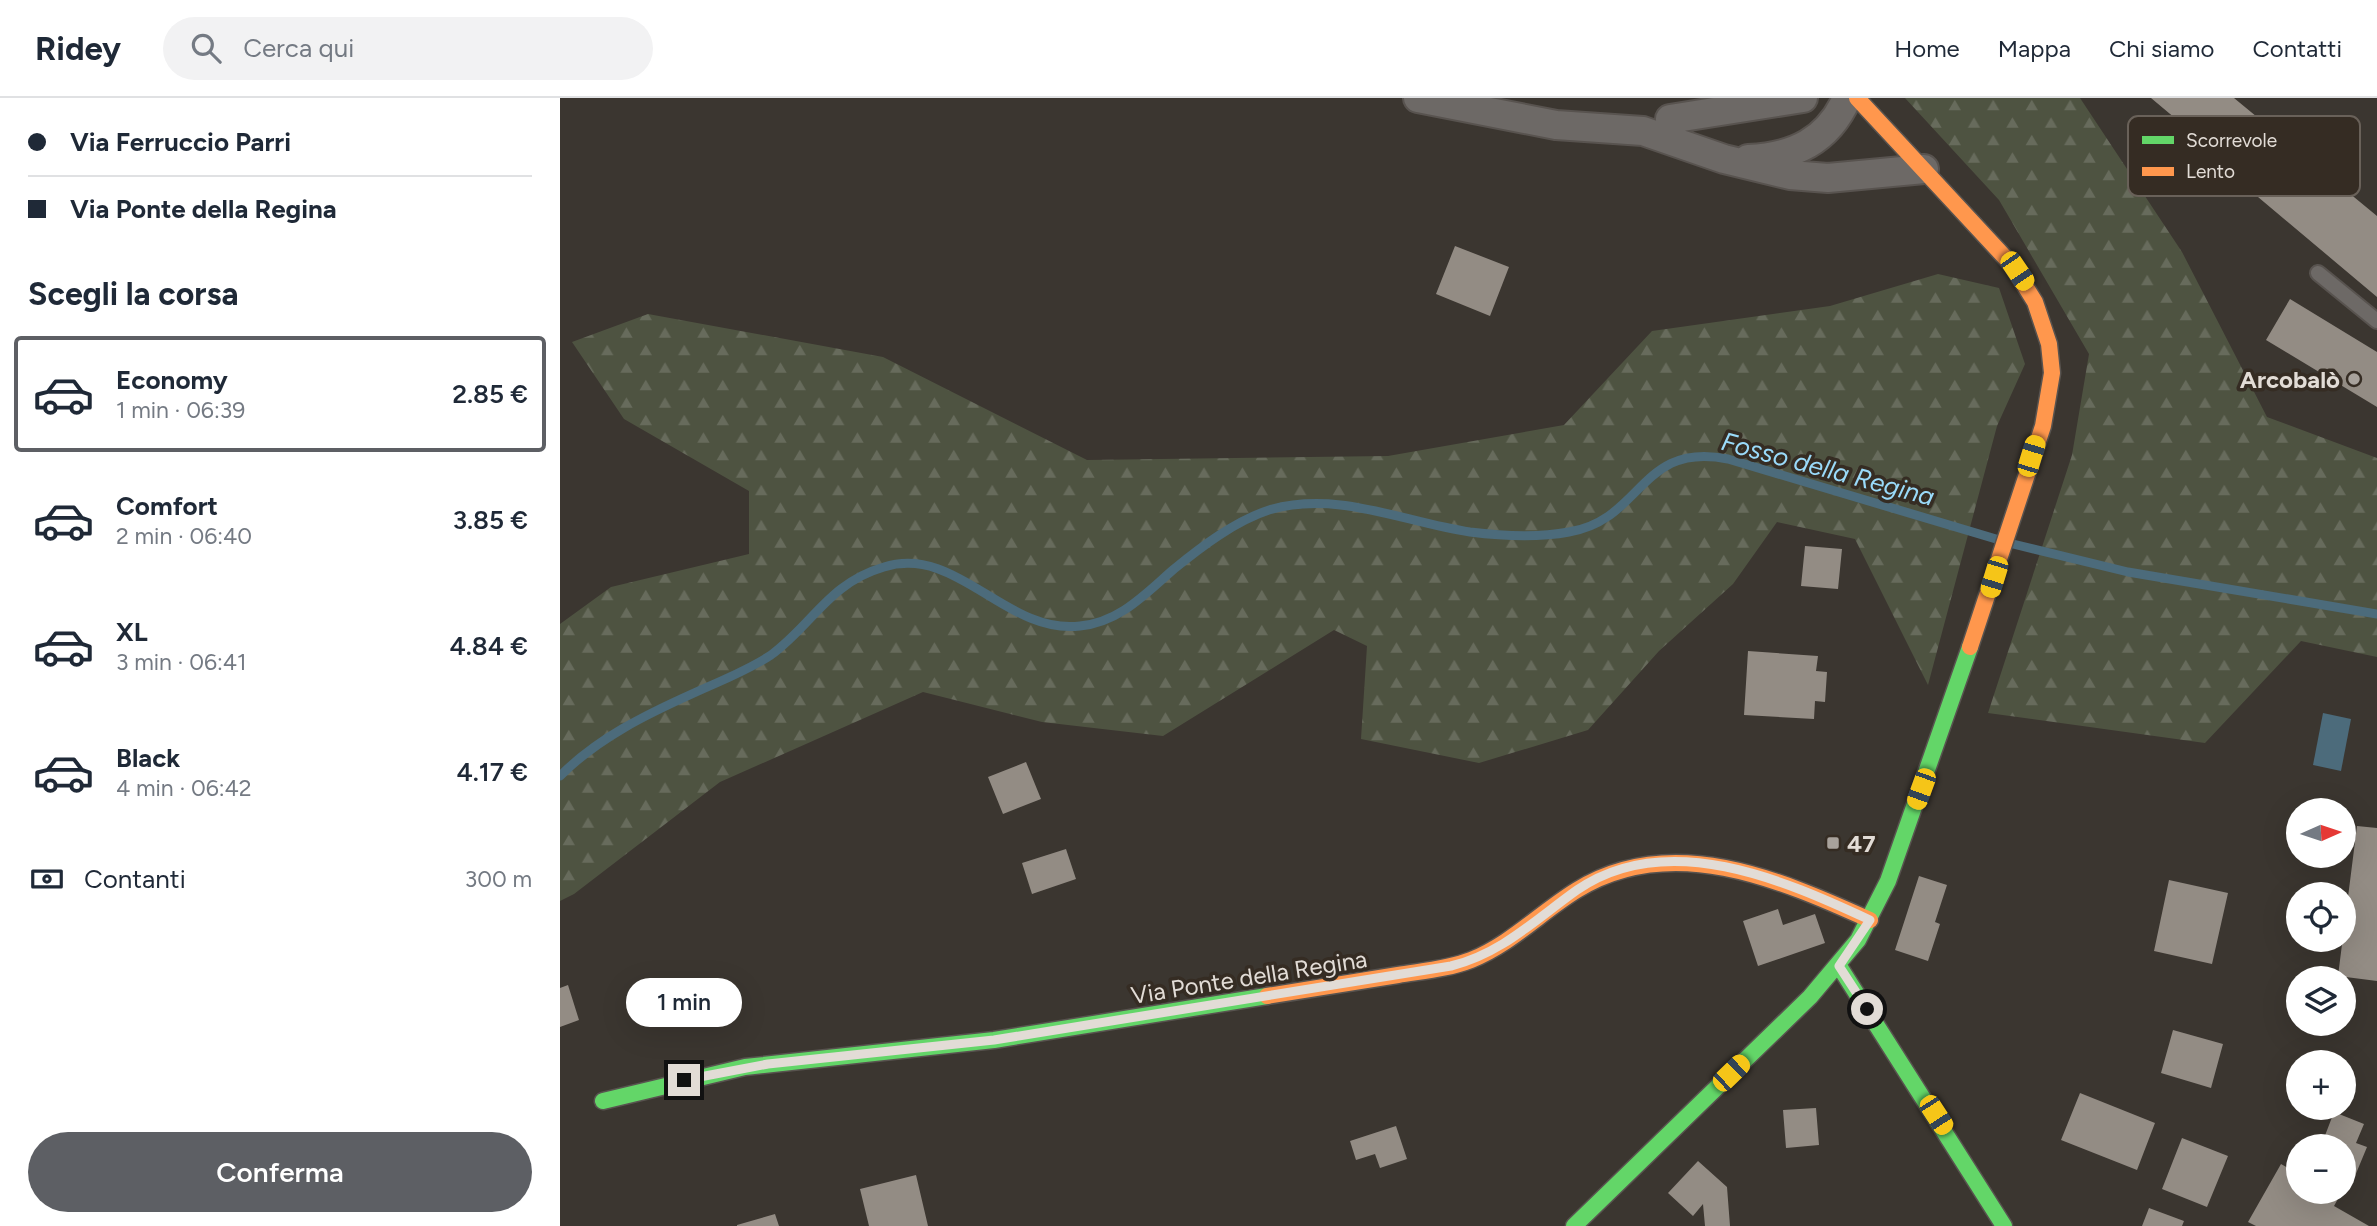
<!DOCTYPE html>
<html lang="it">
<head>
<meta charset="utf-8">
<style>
  :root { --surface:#fff; --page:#f2f2f3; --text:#1f2937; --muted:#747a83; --line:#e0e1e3; --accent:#5d5f64 }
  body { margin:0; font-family:Figtree,sans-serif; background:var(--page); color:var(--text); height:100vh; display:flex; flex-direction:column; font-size:26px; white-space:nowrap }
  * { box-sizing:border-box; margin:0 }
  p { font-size:23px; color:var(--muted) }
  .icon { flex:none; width:38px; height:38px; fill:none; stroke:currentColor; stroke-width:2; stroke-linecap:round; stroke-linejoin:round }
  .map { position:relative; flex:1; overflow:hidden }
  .panel { display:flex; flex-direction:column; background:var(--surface); width:560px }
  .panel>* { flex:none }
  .hud { display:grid; align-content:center; height:154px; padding:0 28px; background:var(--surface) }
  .needle { width:46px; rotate:87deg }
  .buttons { position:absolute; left:1726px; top:700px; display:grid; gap:14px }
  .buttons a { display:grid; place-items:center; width:70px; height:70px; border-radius:50%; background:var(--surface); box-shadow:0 7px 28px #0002; font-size:35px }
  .end { position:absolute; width:32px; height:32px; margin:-16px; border:9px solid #e2dcd6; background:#111; box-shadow:0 0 0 4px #111 }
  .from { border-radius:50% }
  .bubble { position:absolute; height:49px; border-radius:24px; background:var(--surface); box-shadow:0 7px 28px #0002; font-size:23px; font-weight:600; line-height:49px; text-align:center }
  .car { position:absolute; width:21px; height:42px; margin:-21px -10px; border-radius:9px; box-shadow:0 0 5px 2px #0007; background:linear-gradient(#f5c518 24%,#345 0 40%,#f5c518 0 76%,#345 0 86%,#f5c518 0) }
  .hud b { display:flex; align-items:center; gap:24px; height:66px; font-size:26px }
  .hud b+b { border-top:2px solid var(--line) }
  .hud i { width:18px; height:18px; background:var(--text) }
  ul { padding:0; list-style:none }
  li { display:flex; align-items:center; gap:21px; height:116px; margin:0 14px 10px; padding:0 14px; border:4px solid transparent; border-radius:7px }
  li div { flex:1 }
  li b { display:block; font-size:26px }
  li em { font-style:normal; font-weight:600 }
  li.active { border-color:var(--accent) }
  li>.icon { width:63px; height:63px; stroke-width:1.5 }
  h2 { padding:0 28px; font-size:32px; line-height:84px }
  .pay { display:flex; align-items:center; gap:18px; height:77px; padding:0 28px; font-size:26px }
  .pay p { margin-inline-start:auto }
  .action { display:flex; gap:14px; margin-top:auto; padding:14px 28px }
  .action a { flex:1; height:80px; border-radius:42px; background:var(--accent); color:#fff; font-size:28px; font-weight:600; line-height:80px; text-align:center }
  header { display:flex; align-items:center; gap:42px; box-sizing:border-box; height:98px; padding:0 35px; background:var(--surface); border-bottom:2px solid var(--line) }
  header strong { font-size:33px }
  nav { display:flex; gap:38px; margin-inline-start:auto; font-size:24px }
  .search { width:490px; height:63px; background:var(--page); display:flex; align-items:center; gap:18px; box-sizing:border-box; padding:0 24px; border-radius:38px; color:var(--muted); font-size:26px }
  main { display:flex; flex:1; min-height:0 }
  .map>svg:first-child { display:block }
</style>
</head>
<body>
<header>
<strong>Ridey</strong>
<div class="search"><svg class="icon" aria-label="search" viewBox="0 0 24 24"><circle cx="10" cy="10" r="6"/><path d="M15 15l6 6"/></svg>Cerca qui</div>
<nav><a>Home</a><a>Mappa</a><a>Chi siamo</a><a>Contatti</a></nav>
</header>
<main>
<section class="panel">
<div class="hud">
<b><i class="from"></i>Via Ferruccio Parri</b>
<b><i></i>Via Ponte della Regina</b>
</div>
<h2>Scegli la corsa</h2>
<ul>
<li class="active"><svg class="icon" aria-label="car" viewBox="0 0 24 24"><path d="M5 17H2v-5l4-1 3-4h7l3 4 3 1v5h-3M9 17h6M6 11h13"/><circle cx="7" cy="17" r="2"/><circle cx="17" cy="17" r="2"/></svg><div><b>Economy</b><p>1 min · 06:39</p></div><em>2.85 €</em></li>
<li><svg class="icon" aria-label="car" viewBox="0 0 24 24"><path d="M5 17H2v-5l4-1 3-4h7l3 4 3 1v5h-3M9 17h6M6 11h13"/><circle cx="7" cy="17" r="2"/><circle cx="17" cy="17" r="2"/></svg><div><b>Comfort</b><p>2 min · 06:40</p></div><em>3.85 €</em></li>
<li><svg class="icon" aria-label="car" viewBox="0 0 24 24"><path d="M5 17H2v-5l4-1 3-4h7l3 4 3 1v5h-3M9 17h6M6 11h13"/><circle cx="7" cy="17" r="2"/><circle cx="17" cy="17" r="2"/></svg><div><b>XL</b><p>3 min · 06:41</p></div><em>4.84 €</em></li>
<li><svg class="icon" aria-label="car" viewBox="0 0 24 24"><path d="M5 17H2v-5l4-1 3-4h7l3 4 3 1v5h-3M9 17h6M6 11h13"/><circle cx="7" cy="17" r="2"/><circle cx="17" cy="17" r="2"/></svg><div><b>Black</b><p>4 min · 06:42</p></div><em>4.17 €</em></li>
</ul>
<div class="pay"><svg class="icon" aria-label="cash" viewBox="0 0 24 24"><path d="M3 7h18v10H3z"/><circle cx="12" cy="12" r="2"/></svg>Contanti<p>300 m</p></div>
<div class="action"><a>Conferma</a></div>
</section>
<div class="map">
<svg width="1817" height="1128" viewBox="0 0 1817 1128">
  <defs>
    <pattern id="forest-firs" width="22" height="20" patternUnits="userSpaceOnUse" patternTransform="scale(1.75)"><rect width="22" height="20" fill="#4e5341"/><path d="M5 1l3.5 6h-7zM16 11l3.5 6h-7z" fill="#676b5c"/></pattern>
  </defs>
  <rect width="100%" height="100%" fill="#3b3630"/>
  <path fill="url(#forest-firs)" d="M1345 0H1520L1622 154 1707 319 1817 360V559L1741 543 1645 645 1428 615 1512 357 1529 256 1439 102Z
    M1378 176 1439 190 1465 266 1437 328 1368 587 1295 441 1217 424 1173 486 1099 553 1028 632 919 665 801 641 807 548 774 532 603 638 482 624 363 594 160 684 14 796 0 803V526L51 489 189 456V393L64 321 12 244 88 216 323 259 527 362 828 358 1004 327 1092 233 1270 208Z"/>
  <path fill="#4c6b7b" d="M1763 615 1791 621 1781 673 1753 667Z"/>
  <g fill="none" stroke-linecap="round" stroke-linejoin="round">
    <path stroke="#4c6b7b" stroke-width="9" d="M1453 446 1568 474 1817 516
      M0 678C38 640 85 617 134 595 160 583 187 573 211 557 253 526 269 485 324 469 397 446 446 537 520 528 560 524 585 496 614 471 641 449 675 423 709 412 778 392 843 424 910 434 942 438 977 440 1009 434 1083 422 1080 343 1168 361L1436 441"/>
  </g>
  <path fill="#938c84" d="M1591 0H1674L1817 118V199L1660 67 1665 62Z
    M895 148 949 169 930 218 876 196Z
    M1730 201 1817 254V309L1706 242Z
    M1245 448 1282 451 1278 491 1241 488Z
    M1188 553 1258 558 1256 573 1267 574 1265 604 1255 603 1254 621 1184 617Z
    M466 664 481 701 443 716 428 679Z
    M1797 728 1817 730V883L1778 878Z
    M506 751 516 781 472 796 462 765Z
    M1359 778 1387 787 1375 824 1380 826 1368 863 1335 852Z
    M1609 782 1668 795 1652 866 1594 853Z
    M1218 811 1223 827 1255 816 1265 845 1198 868 1183 823Z
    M8 887 19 922 0 929V890Z
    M1613 932 1663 946 1651 990 1601 975Z
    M1520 995 1595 1025 1577 1072 1501 1042Z
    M1256 1010 1259 1047 1226 1050 1223 1012Z
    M1774 1014 1804 1026 1796 1045 1807 1049 1795 1078 1783 1073V1048H1761Z
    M836 1028 847 1061 820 1070 815 1056 796 1062 790 1043Z
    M1622 1040 1668 1058 1647 1109 1602 1091Z
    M1138 1063 1167 1089 1170 1128H1145L1143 1106 1133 1118 1108 1095Z
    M1721 1066 1738 1076V1094H1770L1779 1099 1774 1108 1809 1128H1696L1688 1124Z
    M356 1077 368 1128H309L300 1091Z
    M1589 1110 1624 1123 1622 1128H1582Z
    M215 1116 219 1128H177V1127Z"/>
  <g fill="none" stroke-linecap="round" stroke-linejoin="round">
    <g stroke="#58534f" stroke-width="18">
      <path id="lane" d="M1758 175 1817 223"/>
    </g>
    <g stroke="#58534f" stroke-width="32">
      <path id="street" d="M858 0 996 27 1083 33 1164 61 1230 77 1268 80 1364 71
        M1110 21 1243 0
        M1188 61C1234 59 1268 43 1287 0"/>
    </g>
    <g stroke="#58534f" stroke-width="19">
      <path id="fast" d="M1279 868 1444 1128
        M43 1003 185 969 434 942 707 898
        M1014 1128 1250 899 1298 842 1328 783 1410 549"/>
    </g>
    <g stroke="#58534f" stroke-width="19">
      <path id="slow" d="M1297 0 1452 167 1475 204 1489 246 1492 275 1483 328 1410 549
        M707 898C750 891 794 884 838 877 862 873 888 871 911 862 951 846 981 814 1017 792 1111 734 1219 781 1310 822"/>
    </g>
    <use href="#lane" stroke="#6d6966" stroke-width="14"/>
    <use href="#street" stroke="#6d6966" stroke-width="28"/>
    <use href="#fast" stroke="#63d668" stroke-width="16"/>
    <use href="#slow" stroke="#ff974d" stroke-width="16"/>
  </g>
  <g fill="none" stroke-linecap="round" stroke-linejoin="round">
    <path stroke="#e2dcd6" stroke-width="9" d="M124 982 208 966 434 942 891 868C941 856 976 821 1017 792 1107 730 1224 782 1310 822L1279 868 1307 911"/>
  </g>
  <g fill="#a8a29c" stroke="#352c23" stroke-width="2.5">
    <circle cx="1794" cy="281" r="7"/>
    <rect x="1266" y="738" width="14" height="14" rx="3.5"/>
  </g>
  <g text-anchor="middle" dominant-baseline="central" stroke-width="7" stroke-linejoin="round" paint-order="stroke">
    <g font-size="24" font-weight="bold" fill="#e2dcd6" stroke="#352c23" text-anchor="end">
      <text x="1780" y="281">Arcobalò</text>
      <text x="1287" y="745" text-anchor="start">47</text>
    </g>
    <g font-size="24" fill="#e2dcd6" stroke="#352c23">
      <text transform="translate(689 879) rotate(-9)">Via Ponte della Regina</text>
    </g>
    <g font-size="26" font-style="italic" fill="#9adaf9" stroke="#352c23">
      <text transform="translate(1268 371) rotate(15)">Fosso della Regina</text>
    </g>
  </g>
  <rect x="1568" y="18" width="232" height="80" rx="10" fill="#352c23" stroke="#696159" stroke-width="2"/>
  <rect x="1582" y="38" width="32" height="8" fill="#63d668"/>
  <rect x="1582" y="69" width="32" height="9" fill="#ff974d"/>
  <g font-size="19" fill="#e2dcd6">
    <text x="1626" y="49">Scorrevole</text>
    <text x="1626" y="80">Lento</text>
  </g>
</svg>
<div class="buttons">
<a><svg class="needle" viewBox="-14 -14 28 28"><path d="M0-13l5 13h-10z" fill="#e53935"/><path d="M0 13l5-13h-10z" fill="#747a83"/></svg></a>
<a><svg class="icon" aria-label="locate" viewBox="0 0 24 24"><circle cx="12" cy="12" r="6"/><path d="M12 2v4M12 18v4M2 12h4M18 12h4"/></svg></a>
<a><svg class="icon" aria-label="layers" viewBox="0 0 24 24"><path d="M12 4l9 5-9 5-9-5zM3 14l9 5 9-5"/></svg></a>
<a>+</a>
<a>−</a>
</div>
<i class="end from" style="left:1307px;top:911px"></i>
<i class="end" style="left:124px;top:982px"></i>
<div class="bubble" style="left:66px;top:880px;width:116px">1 min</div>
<i class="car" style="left:1457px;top:173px;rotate:146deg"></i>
<i class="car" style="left:1471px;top:358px;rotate:17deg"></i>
<i class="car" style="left:1434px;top:479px;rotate:197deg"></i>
<i class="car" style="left:1361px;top:691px;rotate:200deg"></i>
<i class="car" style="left:1171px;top:975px;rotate:46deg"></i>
<i class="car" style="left:1376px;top:1017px;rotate:147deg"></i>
</div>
</main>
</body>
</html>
